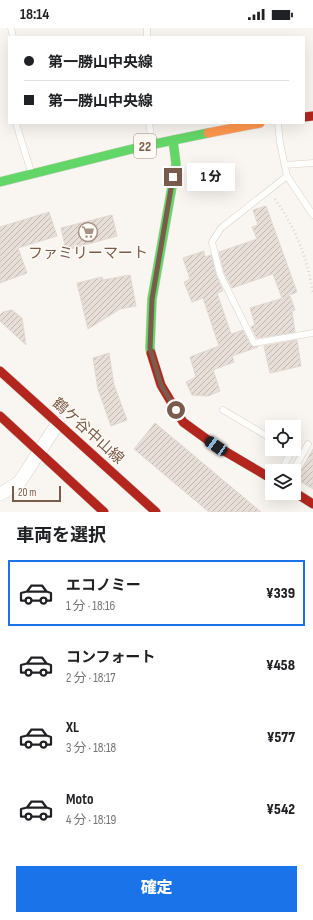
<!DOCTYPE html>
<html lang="ja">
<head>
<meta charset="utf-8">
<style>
  :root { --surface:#fff; --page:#f6f6f6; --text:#202124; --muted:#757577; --line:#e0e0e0; --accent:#1a73e8 }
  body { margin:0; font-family:"Sofia Sans Condensed","Noto Sans JP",sans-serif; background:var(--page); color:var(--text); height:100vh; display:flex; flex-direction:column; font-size:15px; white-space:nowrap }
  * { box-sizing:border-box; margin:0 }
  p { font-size:13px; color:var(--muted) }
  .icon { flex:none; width:22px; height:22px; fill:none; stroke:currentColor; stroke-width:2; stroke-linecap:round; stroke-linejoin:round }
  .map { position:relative; height:484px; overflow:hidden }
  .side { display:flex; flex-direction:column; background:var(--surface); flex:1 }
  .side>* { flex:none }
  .guide { position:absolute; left:8px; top:8px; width:297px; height:88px; border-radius:0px; box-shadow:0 4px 16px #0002; display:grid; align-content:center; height:88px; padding:0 16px; background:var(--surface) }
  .fabs { position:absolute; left:265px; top:392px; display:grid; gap:8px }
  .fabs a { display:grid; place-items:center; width:36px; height:36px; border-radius:0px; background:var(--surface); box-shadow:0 4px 16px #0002; font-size:20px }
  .scale { position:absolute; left:12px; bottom:10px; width:49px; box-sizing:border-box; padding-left:4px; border:2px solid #7a5c4d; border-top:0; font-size:11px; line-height:14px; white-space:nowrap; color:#7a5c4d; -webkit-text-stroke:3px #fffaf3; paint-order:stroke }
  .end { position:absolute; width:18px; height:18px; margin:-9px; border:5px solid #7a5c4d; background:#fff; box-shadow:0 0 0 2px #fff }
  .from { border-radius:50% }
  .bubble { position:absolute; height:28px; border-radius:0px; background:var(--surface); box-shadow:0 4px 16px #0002; font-size:13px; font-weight:800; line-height:28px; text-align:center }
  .car { position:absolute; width:12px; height:24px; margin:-12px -6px; border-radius:5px; box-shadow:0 0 3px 1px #0007; background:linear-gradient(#222 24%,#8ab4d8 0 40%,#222 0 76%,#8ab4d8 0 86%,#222 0) }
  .guide b { display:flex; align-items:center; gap:14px; height:38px; font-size:15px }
  .guide b+b { border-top:1px solid var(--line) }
  .guide i { width:10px; height:10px; background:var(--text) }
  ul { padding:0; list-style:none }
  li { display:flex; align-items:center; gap:12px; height:66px; margin:0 8px 6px; padding:0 8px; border:2px solid transparent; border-radius:0px }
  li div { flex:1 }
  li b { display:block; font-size:15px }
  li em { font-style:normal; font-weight:800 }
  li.selected { border-color:var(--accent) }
  li>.icon { width:36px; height:36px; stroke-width:1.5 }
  h2 { padding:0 16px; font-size:18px; line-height:48px }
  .button { display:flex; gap:8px; margin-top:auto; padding:8px 16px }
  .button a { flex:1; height:46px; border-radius:0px; background:var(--accent); color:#fff; font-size:16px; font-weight:800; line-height:46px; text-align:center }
  .status { display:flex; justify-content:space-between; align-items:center; height:28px; padding:0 20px; background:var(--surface); direction:ltr }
  .status svg { height:11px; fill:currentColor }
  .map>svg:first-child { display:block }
</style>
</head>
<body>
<div class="status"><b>18:14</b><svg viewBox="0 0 49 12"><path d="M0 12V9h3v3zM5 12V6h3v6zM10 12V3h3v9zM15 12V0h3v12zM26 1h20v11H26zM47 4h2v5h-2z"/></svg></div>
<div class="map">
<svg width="313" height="484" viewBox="0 0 313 484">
  <defs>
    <pattern id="building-hatch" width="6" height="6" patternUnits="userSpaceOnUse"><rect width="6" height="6" fill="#e6ded7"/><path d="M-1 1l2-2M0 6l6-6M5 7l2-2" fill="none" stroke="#bfb7b1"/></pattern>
  </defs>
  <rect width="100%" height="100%" fill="#f9f5f0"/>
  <path fill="url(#building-hatch)" stroke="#e2d8d2" d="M266 178 297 264 282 270 273 246 232 260 224 244 219 224 257 211 252 199 258 197 253 182Z
    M49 184 57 208 18 220 27 245 0 255V199Z
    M112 187 117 208 66 222 61 200Z
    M204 223 205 229 211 227 216 247 223 263 217 265 231 306 243 302 250 317 258 319 232 328 234 334 213 342 220 363 208 368 192 367 186 354 196 349 190 329 219 318 203 270 192 274 184 254 190 251 183 230Z
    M130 247 136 278 120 281 88 301 77 255 102 249 103 252Z
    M290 268 295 282 292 283 295 304 257 310 251 299 255 297 250 280Z
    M12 282 22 290 26 317 0 293V287L3 284Z
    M297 312 301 338 270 345 264 318Z
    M109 325 114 357 127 392 111 398 98 361 93 330Z
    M155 395 261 484H209L134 421Z
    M313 421V461L296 451Z"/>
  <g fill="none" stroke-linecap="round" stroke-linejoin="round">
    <g stroke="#d7d1cb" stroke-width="7">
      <path id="lane" d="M11 0 13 9
        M147 0V9
        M16 95 31 144
        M149 95 152 113
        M278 95 280 115 287 148 313 187
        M285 137 313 135
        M287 148 221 200 212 214 220 246 254 315 313 305
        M223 382 272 411
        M281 443 292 422 290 421
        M293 443 308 416"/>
    </g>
    <g stroke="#d7d1cb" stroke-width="14">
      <path id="street" d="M0 466 19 455 58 395"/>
    </g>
    <g stroke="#d9d2cb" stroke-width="10">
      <path id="fast" d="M0 154 140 119 208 105
        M151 325 150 320 152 271 176 136 173 112"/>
    </g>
    <g stroke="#d9d2cb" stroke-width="10">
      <path id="slow" d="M208 105 260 95"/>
    </g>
    <g stroke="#d9d2cb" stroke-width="10">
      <path id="jam" d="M304 89 313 88
        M151 325 161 357 183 394 216 418 272 451
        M0 343 156 484
        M0 388 104 484
        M294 464 313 476"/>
    </g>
    <path stroke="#dcd5d0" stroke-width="2.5" stroke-dasharray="1 3" stroke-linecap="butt" d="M275 171C296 201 307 229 313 265"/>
    <use href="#lane" stroke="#fefefd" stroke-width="6"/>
    <use href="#street" stroke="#fefefd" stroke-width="13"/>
    <use href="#fast" stroke="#63d668" stroke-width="9"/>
    <use href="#slow" stroke="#ff974d" stroke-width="9"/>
    <use href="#jam" stroke="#b3261e" stroke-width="9"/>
  </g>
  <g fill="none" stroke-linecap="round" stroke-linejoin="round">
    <path stroke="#7a5c4d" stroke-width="5" d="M173 149 152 271 150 320 161 357 176 382"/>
  </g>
  <defs>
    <g id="supermarket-ring" transform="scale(1)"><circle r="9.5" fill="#fffaf3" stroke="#a69286" stroke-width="1.5"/><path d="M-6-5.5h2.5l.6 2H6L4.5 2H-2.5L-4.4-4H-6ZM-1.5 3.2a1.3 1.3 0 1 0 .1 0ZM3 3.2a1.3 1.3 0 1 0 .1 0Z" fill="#a69286"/></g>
  </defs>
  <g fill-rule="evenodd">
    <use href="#supermarket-ring" x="88" y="204"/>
  </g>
  <g text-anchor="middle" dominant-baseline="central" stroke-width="3" stroke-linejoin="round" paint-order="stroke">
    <rect fill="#fffaf3" stroke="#a28b7f" stroke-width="1" x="134" y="106" width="22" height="24" rx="3"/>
    <g font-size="14" font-weight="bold" fill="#7a5c4d">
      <text x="145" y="118">22</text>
    </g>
    <g font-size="15" fill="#7a5c4d" stroke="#fffaf3">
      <text x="88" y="225">ファミリーマート</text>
    </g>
    <g font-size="15" fill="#7a5c4d" stroke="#fffaf3">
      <text transform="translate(88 403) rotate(42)">鶴ケ谷中山線</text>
    </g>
  </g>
</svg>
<div class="fabs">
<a><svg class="icon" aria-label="locate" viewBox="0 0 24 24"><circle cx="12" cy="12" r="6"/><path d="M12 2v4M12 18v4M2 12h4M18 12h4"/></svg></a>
<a><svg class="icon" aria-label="layers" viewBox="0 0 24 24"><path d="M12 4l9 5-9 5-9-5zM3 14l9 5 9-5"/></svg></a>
</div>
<div class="scale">20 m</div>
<i class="end from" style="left:176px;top:382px"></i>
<i class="end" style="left:173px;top:149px"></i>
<div class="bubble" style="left:187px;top:135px;width:48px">1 分</div>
<i class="car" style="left:216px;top:418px;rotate:305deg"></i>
<div class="guide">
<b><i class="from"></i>第一勝山中央線</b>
<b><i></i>第一勝山中央線</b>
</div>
</div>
<section class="side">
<h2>車両を選択</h2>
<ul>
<li class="selected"><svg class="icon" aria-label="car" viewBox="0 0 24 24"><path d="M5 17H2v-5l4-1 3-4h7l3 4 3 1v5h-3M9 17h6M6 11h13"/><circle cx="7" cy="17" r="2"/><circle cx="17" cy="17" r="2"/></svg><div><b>エコノミー</b><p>1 分 · 18:16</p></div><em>¥339</em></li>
<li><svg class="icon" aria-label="car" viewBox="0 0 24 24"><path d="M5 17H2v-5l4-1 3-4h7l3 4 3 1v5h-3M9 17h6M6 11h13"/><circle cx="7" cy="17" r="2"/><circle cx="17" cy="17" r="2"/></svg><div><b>コンフォート</b><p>2 分 · 18:17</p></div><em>¥458</em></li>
<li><svg class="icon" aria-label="car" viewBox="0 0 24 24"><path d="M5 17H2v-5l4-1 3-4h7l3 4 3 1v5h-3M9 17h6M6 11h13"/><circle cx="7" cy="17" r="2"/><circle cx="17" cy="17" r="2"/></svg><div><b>XL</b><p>3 分 · 18:18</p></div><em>¥577</em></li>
<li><svg class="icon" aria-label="car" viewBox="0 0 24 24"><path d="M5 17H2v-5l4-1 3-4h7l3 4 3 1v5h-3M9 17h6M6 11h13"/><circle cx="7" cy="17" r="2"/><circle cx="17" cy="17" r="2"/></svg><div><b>Moto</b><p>4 分 · 18:19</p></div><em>¥542</em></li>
</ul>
<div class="button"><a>確定</a></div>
</section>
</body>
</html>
